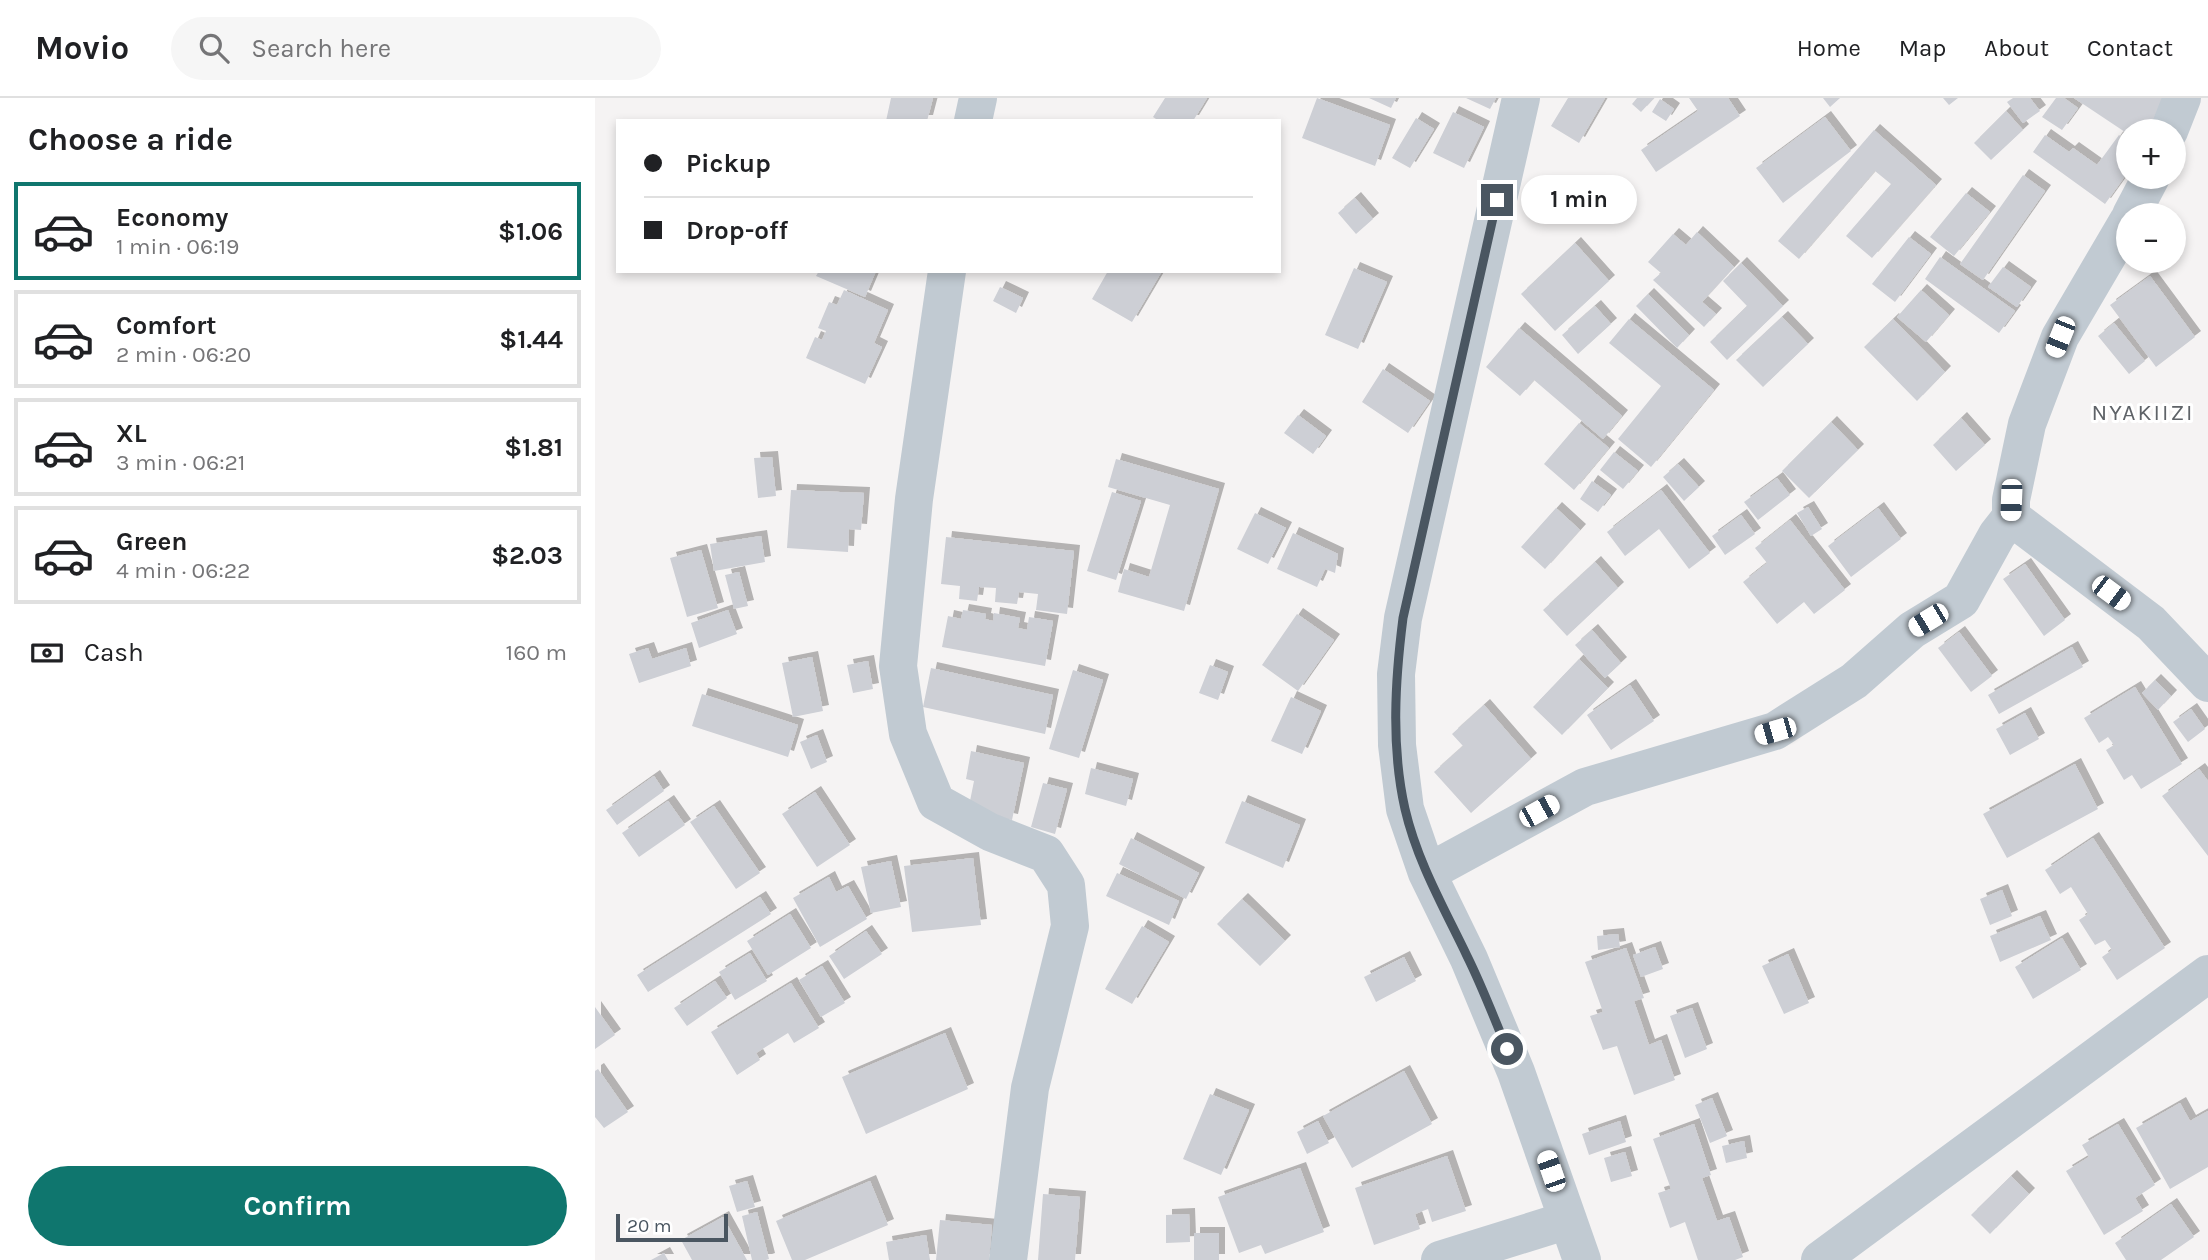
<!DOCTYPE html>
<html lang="en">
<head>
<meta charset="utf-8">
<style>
  :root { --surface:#fff; --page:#f6f6f6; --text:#202124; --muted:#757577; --line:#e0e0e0; --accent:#0f766e }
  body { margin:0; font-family:Karla,sans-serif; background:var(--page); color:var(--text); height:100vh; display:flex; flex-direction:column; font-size:26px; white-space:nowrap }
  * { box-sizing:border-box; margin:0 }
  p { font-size:23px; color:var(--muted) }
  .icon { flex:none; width:38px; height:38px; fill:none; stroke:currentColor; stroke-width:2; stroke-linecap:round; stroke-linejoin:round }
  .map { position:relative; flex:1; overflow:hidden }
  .sheet { display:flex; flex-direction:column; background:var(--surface); width:595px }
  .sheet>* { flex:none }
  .guide { position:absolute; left:21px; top:21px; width:665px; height:154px; border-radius:0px; box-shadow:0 4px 10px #0003; display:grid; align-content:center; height:154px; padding:0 28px; background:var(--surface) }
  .controls { position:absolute; left:1521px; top:21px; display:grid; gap:14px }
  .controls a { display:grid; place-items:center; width:70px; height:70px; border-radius:50%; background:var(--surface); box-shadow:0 4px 10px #0003; font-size:35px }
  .scale { position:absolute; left:21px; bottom:18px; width:112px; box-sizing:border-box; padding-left:7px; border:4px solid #4a5661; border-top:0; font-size:19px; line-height:24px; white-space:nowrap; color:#4a5661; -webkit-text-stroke:5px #fff; paint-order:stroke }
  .end { position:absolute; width:32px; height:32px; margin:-16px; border:9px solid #4a5661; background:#fff; box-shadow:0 0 0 4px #fff }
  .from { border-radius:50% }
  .bubble { position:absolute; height:49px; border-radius:24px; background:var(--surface); box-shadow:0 4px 10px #0003; font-size:23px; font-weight:700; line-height:49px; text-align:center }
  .car { position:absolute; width:21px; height:42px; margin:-21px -10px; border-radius:9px; box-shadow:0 0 5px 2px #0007; background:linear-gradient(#fff 24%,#345 0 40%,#fff 0 76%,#345 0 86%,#fff 0) }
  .guide b { display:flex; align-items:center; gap:24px; height:66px; font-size:26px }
  .guide b+b { border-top:2px solid var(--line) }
  .guide i { width:18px; height:18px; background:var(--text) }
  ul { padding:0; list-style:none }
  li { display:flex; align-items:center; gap:21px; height:98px; margin:0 14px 10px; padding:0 14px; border:4px solid var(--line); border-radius:0px }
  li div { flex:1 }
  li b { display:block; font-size:26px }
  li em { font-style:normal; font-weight:700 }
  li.active { border-color:var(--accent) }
  li>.icon { width:63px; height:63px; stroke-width:1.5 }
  h2 { padding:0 28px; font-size:32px; line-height:84px }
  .pay { display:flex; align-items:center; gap:18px; height:77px; padding:0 28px; font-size:26px }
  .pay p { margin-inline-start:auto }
  .button { display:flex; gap:14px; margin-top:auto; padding:14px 28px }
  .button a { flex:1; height:80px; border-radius:42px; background:var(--accent); color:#fff; font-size:28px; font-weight:700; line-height:80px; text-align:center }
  header { display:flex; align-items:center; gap:42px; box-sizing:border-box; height:98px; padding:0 35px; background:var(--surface); border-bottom:2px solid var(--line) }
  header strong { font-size:33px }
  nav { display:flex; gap:38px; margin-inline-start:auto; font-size:24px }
  .search { width:490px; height:63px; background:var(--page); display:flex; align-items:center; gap:18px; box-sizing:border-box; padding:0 24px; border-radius:38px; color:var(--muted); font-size:26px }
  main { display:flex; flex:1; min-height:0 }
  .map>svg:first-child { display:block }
</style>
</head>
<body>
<header>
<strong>Movio</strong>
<div class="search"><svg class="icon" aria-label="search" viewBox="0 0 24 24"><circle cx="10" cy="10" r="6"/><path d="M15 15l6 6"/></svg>Search here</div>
<nav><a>Home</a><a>Map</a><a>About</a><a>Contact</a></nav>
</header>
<main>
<section class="sheet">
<h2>Choose a ride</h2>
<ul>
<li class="active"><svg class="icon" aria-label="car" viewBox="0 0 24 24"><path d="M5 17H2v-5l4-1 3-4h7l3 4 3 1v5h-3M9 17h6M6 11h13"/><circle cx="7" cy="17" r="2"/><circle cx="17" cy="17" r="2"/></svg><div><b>Economy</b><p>1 min · 06:19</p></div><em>$1.06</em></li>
<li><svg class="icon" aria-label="car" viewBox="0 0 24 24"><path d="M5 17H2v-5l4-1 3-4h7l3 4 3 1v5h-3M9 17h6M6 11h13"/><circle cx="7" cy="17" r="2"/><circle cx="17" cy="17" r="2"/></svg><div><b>Comfort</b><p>2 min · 06:20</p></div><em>$1.44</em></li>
<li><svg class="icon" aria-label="car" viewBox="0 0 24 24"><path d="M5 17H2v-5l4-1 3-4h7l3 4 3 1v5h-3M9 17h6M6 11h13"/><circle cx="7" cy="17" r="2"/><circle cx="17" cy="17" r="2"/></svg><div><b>XL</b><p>3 min · 06:21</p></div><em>$1.81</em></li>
<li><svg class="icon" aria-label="car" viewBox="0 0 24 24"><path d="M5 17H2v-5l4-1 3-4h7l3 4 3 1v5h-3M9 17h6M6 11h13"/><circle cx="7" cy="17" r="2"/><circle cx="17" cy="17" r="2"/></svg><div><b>Green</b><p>4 min · 06:22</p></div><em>$2.03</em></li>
</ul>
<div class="pay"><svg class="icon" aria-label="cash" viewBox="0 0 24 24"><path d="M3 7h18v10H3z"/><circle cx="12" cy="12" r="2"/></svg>Cash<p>160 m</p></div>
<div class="button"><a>Confirm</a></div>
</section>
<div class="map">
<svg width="1613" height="1162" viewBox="0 0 1613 1162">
  <defs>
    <filter id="shadow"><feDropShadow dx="6" dy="-6" stdDeviation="0" flood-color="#0004"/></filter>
  </defs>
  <rect width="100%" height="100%" fill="#f5f3f3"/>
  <path fill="#cdcfd5" filter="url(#shadow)" d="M296 0H338L332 23H291Z
    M570 0H612L598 23H564L558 19Z
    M722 0 795 27 780 68 707 40Z
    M774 0H801L796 10Z
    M871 0H901L895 11Z
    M973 0H1010L984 45 956 28Z
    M1042 0H1059L1046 14 1037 6Z
    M1094 0H1133L1145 18 1061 74 1046 52 1103 13Z
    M1228 0H1245L1235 9Z
    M1348 0H1363L1354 7Z
    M1418 0H1435L1445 13 1428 25 1412 4Z
    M1461 0H1469L1483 10 1467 32 1447 19Z
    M1479 0H1575L1554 33H1533V36Z
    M1065 1 1079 11 1071 23 1057 14Z
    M1411 13 1428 32 1396 62 1379 45Z
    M858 14 889 29 869 70 838 55Z
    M1230 19 1256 53 1188 105 1161 70Z
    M821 20 839 31 815 70 797 60Z
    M1279 32 1341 87 1277 160 1251 138 1296 86 1280 73 1204 161 1183 143Z
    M1450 37 1474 54 1478 50 1502 67 1524 37 1533 43V74L1510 106 1438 54Z
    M1428 77 1450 93 1388 182 1365 166Z
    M1371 95 1395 114 1359 158 1335 139Z
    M760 100 778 121 761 136 743 115Z
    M1102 134 1139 169 1107 204 1121 216 1109 229 1058 182 1066 175 1053 164 1078 136 1091 147Z
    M1314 139 1336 156 1300 204 1277 186Z
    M980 145 1014 183 960 233 926 196Z
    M1345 159 1420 213 1404 235 1330 181Z
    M1146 165 1188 208 1132 262 1115 244 1152 208 1128 183Z
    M1408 169 1436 189 1422 209 1393 189Z
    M759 170 792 184 763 251 730 237Z
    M224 173H281L270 199 221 178Z
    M513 173H567L537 224 497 201Z
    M1555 178 1600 239 1561 269 1515 207Z
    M405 189 428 200 421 215 398 203Z
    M249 192 293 212 279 245 287 249 270 286 211 260 220 239 227 242 231 233 223 230 234 204 242 207Z
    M1326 192 1354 217 1331 244 1302 219Z
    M1053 196 1094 237 1082 250 1041 208Z
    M1000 208 1016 226 983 256 967 237Z
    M1187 219 1213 246 1168 289 1141 262Z
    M1034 221 1119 292 1056 369 1023 341 1066 288 1014 245Z
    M1298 221 1350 274 1322 303 1269 249Z
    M1519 225 1550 263 1534 276 1503 238Z
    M924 230 1027 318 1008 341 939 282 925 298 891 269Z
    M788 271 835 303 813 335 767 304Z
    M703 317 731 338 718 356 689 335Z
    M1366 320 1390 347 1361 373 1338 347Z
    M1236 324 1263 352 1214 400 1187 373Z
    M984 325 1014 350 979 392 949 366Z
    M1019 354 1043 373 1028 391 1005 372Z
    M177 359 181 398 163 400 159 360Z
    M521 361 624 391 589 513 523 494 529 471 554 479 575 407 513 389Z
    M1083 366 1104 389 1089 403 1068 379Z
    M1182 380 1195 397 1163 422 1149 404Z
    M997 383 1016 397 1003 414 985 401Z
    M196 392 269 395 266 432 254 431 253 454 192 450Z
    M1066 392 1115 455 1094 471 1064 431 1030 458 1012 434Z
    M517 394 546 403 521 482 492 473Z
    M1213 409 1227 431 1216 438 1202 415Z
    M961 410 985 432 950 471 926 449Z
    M1283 410 1306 441 1256 479 1233 448Z
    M660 415 691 430 673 466 642 451Z
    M1146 417 1160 436 1130 457 1117 438Z
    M1195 422 1250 492 1219 516 1209 504 1182 526 1148 484 1172 465 1160 450Z
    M698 435 743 456 740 475 730 471 722 489 682 471Z
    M166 438 170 464 119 473 115 446Z
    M351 439 479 453 472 516 441 512 443 496 424 494 422 506 400 504 401 490 384 489 382 503 364 501 365 488 346 486Z
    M106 452 123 510 92 519 75 460Z
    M1000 464 1023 490 972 538 948 512Z
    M1430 466 1470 522 1449 538 1408 481Z
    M144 474 153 508 139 511 130 477Z
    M133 512 142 536 104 550 96 525Z
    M368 512 391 516 390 521 398 523 399 515 425 520 423 530 432 532 434 519 458 523 450 568 347 549 353 518 366 521Z
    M702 516 739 542 703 593 667 567Z
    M997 532 1026 565 1010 580 980 547Z
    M1364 534 1397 578 1376 594 1343 550Z
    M1477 549 1488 569 1404 616 1393 597Z
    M53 550 57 561 91 550 96 568 44 585 34 556Z
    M217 559 228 613 198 619 187 565Z
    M984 561 1013 590 967 637 938 609Z
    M273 563 278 591 258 595 252 567Z
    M615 567 633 574 623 602 604 595Z
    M336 570 458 597 450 636 328 609Z
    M478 572 508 582 484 660 454 651Z
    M1560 582 1576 598 1563 612 1547 595Z
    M1035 587 1059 623 1016 652 992 617Z
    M1540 589 1587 666 1546 691 1537 677 1529 682 1511 652 1519 647 1513 639 1504 645 1489 620Z
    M107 596 203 627 193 659 97 628Z
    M696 599 726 613 707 656 676 643Z
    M889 607 936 661 876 715 839 674 868 648 857 636Z
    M1596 611 1610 631 1593 644 1578 624Z
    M1430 615 1444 641 1415 657 1401 631Z
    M222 637 232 664 216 671 205 644Z
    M376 653 429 665 417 722 373 713 379 683 371 681Z
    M1480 666 1503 711 1412 760 1388 716Z
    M496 670 538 681 531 708 490 696Z
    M1604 671 1613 683V758L1567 698Z
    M59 678 69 693 22 727 11 712Z
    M448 685 472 691 460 736 436 729Z
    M220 694 255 747 222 769 187 716Z
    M73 703 90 727 44 759 27 735Z
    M647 703 705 727 688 770 630 745Z
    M119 708 165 775 141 791 95 724Z
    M536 740 604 775 591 801 524 766Z
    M1498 740 1570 850 1522 882 1507 859 1517 852 1510 842 1500 847 1484 822 1493 816 1476 789 1465 796 1450 772Z
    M378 760 386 827 317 834 309 768Z
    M296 763 306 809 276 815 266 769Z
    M522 775 584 803 574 827 511 798Z
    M234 779 241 794 253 788 272 821 225 849 198 800Z
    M1407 792 1417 818 1395 827 1385 801Z
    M165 799 176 816 53 894 42 877Z
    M647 801 690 843 665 868 622 826Z
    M195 816 216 850 173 877 152 843Z
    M1445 818 1456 842 1405 864 1395 838Z
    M547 828 574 844 537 906 510 891Z
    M271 833 287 856 249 881 234 858Z
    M1023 836 1025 849 1003 852 1002 838Z
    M1467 840 1486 872 1438 901 1420 869Z
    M1060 849 1068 871 1046 879 1038 857Z
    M1031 850 1049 900 1039 903 1054 947 1066 942 1080 982 1039 997 1022 948 1008 952 995 918 1008 914 990 864Z
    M155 855 172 883 140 902 124 874Z
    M1193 856 1214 905 1189 916 1167 868Z
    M809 859 821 883 781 904 769 879Z
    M227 868 250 905 226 919 204 882Z
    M120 883 132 900 92 928 79 910Z
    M196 885 224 930 199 945 193 935 161 955 165 962 142 977 116 934Z
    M0 909 20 937 0 951Z
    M1097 910 1112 951 1090 960 1075 918Z
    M350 935 373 991 271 1036 247 979Z
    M3 971 33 1014 9 1030 0 1019V973Z
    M809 973 837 1026 757 1070 728 1018Z
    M615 996 654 1012 626 1077 588 1061Z
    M1117 1000 1132 1038 1115 1045 1100 1007Z
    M1585 1005 1595 1023 1613 1013V1069L1575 1091 1541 1030Z
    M723 1023 734 1045 712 1056 702 1034Z
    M1025 1023 1031 1044 994 1057 987 1036Z
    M1099 1026 1116 1077 1107 1080 1122 1123 1134 1119 1148 1159 1140 1162H1103L1090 1124 1075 1130 1063 1095 1076 1091 1058 1041Z
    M1523 1026 1560 1087 1540 1100 1548 1113 1509 1137 1471 1073 1494 1059 1487 1047Z
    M1149 1043 1152 1060 1131 1065 1127 1048Z
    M1030 1054 1037 1078 1016 1084 1009 1060Z
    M852 1058 871 1113 837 1124 833 1111 820 1116 825 1131 779 1147 760 1090Z
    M705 1070 729 1134 670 1156 666 1147 644 1155 623 1099Z
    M1416 1078 1434 1096 1395 1136 1376 1117Z
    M152 1083 160 1109 142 1114 134 1088Z
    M275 1083 293 1127 210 1162H197L181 1123Z
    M448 1096 485 1099 480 1162H443Z
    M1576 1106 1599 1139 1566 1162H1531L1520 1145Z
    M162 1114 174 1161 171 1162H157L147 1118Z
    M594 1116 595 1144 571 1145V1117Z
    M128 1119 152 1162H97L86 1142Z
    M345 1122 397 1127 394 1162H341Z
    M599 1135H624V1162H599Z
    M331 1137 335 1162H294L291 1144Z
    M69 1155 73 1162H56Z"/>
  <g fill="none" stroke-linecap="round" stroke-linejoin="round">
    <path stroke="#c1cad2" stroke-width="38" d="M926 0 808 520 801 576 802 647 810 711 832 775 874 861 921 974 987 1162
      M378 23 383 0
      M1574 33 1587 0
      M1536 117 1556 79
      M352 173 319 401 303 568 313 636 341 704 395 734 451 756 471 787 475 828 435 990 413 1162
      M1416 419 1556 525 1613 585
      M832 775 990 689 1180 633 1259 583 1317 532 1366 502 1402 437 1416 419V402L1432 326 1465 239 1533 123
      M845 1162 973 1122
      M1225 1162 1613 876"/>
  </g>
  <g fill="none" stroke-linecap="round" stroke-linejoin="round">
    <path stroke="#4a5661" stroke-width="9" d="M902 102 808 520C800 583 796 649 810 711 822 763 849 810 872 858 887 888 899 920 912 951"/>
  </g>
  <g text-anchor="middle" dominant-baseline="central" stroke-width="6" stroke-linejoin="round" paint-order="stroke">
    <g font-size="23" letter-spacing="2" fill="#5f6368" stroke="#fff">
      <text x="1548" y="314">NYAKIIZI</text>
    </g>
  </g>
</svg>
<div class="controls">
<a>+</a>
<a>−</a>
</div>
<div class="scale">20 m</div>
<i class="end from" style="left:912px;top:951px"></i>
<i class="end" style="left:902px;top:102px"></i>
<div class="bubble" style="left:926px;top:77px;width:116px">1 min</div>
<i class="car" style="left:1465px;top:239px;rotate:202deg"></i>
<i class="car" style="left:1416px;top:402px;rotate:182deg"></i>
<i class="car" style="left:1516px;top:495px;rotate:127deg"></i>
<i class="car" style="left:1333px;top:522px;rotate:239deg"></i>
<i class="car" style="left:1180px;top:633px;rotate:254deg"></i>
<i class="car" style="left:944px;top:713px;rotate:61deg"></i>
<i class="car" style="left:956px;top:1073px;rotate:341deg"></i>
<div class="guide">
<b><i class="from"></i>Pickup</b>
<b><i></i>Drop-off</b>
</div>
</div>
</main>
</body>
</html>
